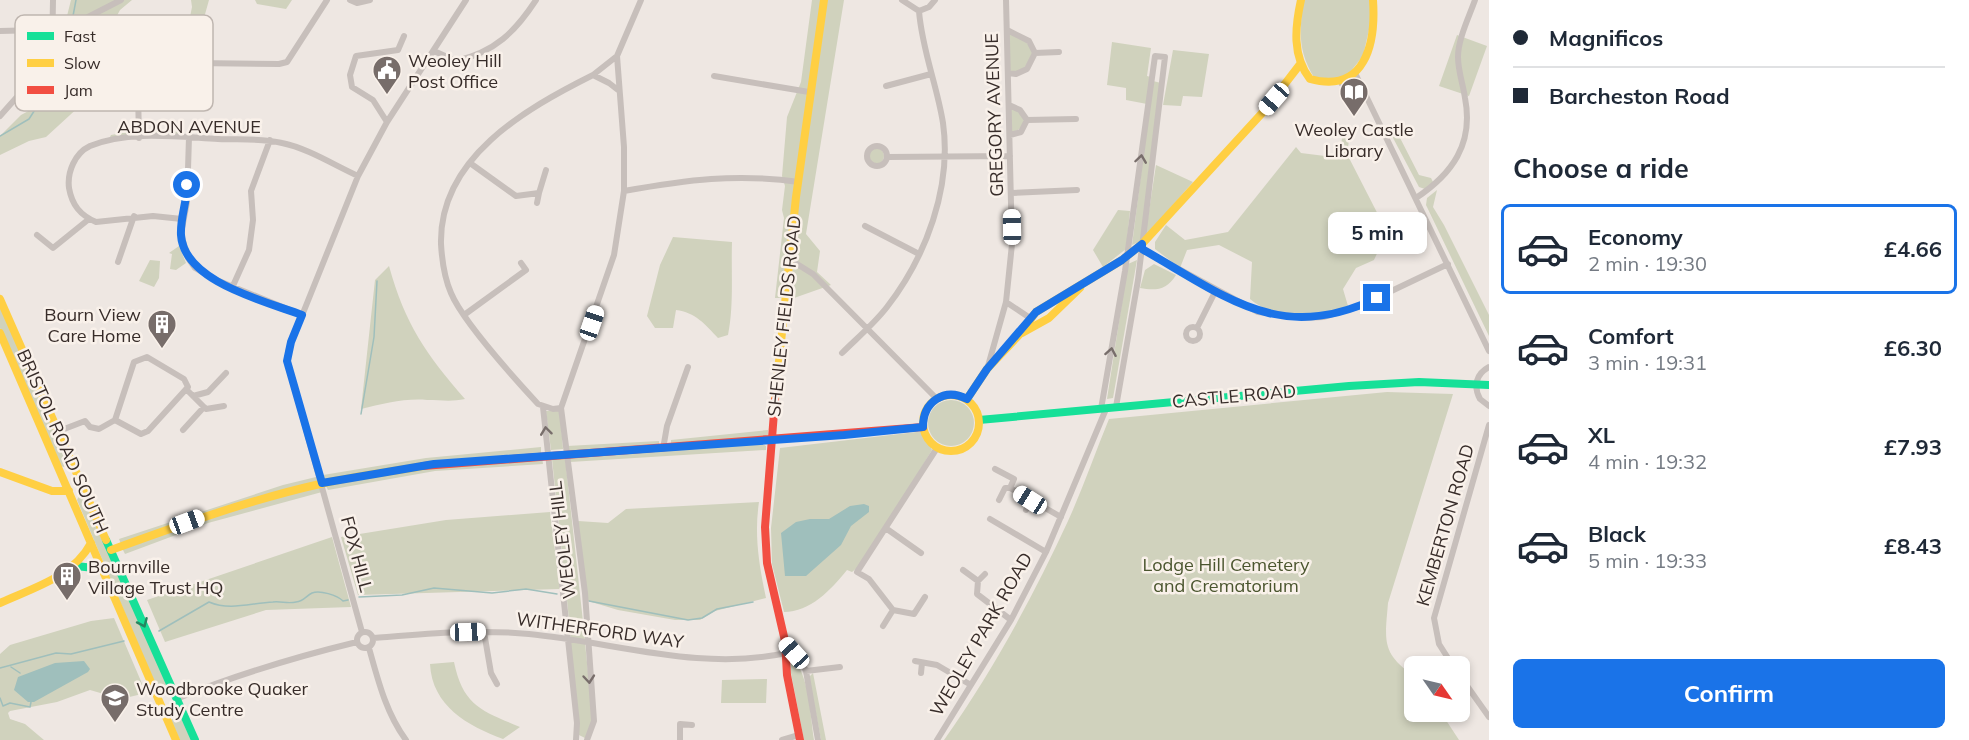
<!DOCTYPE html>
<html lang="en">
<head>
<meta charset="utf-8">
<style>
  :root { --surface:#fff; --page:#f2f2f3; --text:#1f2937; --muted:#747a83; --line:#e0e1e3; --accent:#1a73e8 }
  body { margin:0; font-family:Mulish,sans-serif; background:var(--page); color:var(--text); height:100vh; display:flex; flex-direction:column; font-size:22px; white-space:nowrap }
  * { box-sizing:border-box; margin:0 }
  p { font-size:20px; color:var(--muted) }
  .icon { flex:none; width:33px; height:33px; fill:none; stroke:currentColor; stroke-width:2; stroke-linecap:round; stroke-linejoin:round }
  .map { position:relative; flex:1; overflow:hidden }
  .drawer { display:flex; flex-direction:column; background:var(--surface); width:480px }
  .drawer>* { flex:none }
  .banner { display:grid; align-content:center; height:132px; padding:0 24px; background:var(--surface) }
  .needle { width:39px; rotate:124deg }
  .buttons { position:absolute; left:1404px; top:656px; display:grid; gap:12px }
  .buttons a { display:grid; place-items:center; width:66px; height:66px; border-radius:9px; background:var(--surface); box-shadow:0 3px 9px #0003; font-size:30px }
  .end { position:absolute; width:27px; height:27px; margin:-14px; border:8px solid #1a73e8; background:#fff; box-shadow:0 0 0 3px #fff }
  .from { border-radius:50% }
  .bubble { position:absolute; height:42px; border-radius:9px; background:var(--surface); box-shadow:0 3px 9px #0003; font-size:20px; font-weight:700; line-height:42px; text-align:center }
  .car { position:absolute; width:18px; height:36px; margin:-18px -9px; border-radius:8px; box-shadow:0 0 4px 2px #0007; background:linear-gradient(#fff 24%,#345 0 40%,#fff 0 76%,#345 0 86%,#fff 0) }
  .banner b { display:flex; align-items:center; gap:21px; height:57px; font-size:22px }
  .banner b+b { border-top:2px solid var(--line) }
  .banner i { width:15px; height:15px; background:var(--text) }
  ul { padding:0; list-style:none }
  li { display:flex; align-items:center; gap:18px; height:90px; margin:0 12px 9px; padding:0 12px; border:3px solid transparent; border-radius:9px }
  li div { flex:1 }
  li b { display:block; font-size:22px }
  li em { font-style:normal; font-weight:700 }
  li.on { border-color:var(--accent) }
  li>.icon { width:54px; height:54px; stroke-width:1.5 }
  h2 { padding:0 24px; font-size:27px; line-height:72px }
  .action { display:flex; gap:12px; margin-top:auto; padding:12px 24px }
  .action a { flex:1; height:69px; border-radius:9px; background:var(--accent); color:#fff; font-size:24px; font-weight:700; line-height:69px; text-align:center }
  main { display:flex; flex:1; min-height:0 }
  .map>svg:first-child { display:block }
</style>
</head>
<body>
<main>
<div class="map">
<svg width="1489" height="740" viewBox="0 0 1489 740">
  <rect width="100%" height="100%" fill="#eee7e2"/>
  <path fill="#d0d2bd" d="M71 0H132L120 10 113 23 54 25 56 16H67Z
    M191 0H209L202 25 188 27 192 7Z
    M255 0H292L286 9 257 4Z
    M812 0H844L806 234 820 251 817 272 831 285 794 298H775L784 218 782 210 785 186 782 176 787 117 801 82Z
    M1303 0H1373L1374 8 1363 56 1342 82 1315 79C1297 50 1300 32 1303 0Z
    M1007 30 1022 36 1034 53 1022 72H1009Z
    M85 32C102 36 117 35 134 42V66L118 71 46 137 29 141 0 155V136L21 115 34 108 40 94 81 61Z
    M1457 35 1487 46 1469 96 1439 86Z
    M1112 42 1151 48 1147 76 1151 77 1147 104 1126 100V88L1107 85Z
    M1173 50 1209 54 1202 97 1183 96 1181 106 1163 105Z
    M1153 81 1161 83 1141 241 1132 245Z
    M1010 107 1024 114 1025 126 1012 133Z
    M139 130 183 132 181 136 109 139 111 135Z
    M1396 130 1419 175 1431 178 1433 182 1425 189 1419 187 1392 136 1390 133Z
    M1343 132 1350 133 1347 154 1387 232 1374 260 1356 268 1343 289 1348 306C1320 320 1274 320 1250 299L1252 262 1219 245 1187 250 1180 268 1155 249V242L1166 225 1185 240 1228 232 1296 147 1301 153 1333 157 1340 151Z
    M868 156a8 8 0 1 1 16 0a8 8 0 1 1-16 0Z
    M1156 165 1193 182 1145 237Z
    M1437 190 1433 207 1444 225 1489 315V336L1426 205 1427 198Z
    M1118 210 1130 211 1126 249 1103 267 1093 250Z
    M673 237 732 242C731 273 734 305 728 335L718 338C706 325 695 312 676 310L673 328H655L647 316 660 265Z
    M179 246 186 263 176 270 170 269 172 254 169 253Z
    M150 260 160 261 159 278 154 287 139 281Z
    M1137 260 1113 398 1107 399 1128 264Z
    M1154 264 1176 275C1167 290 1156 291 1140 288L1145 270Z
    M389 266C405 324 426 354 465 399 451 402 441 400 427 400 405 398 383 404 361 409L375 280Z
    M0 306 69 462 64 467 60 466 0 328Z
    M1387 392 1453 394 1388 603C1385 641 1381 653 1414 676V711H1440L1459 740H944C992 672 1033 597 1068 521 1083 488 1095 453 1109 419Z
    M928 423a23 23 0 1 1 46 0a23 23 0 1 1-46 0Z
    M546 411H560L563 449 551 450Z
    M768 430V436L671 445V440Z
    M925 431 932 450 864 562 852 572 847 570C831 590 810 612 784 612L772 564 771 528 780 448Z
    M659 441V444L568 452 567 446Z
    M761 443 766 446V450L570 462 568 456Z
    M541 447V453L324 481 323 475 426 458Z
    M542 457 543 464 435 471 328 490 326 486 432 467Z
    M565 457 585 640 571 638 552 459Z
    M316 477 318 483 121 544 119 539 283 485Z
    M320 485 322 492 208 523 125 554 122 548 210 517Z
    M79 496 84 498 168 687 158 691 77 500Z
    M759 502C754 535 759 565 766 598L715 611 700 620H675L618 610 588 601 578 521 608 523 626 509Z
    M550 512 560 589 358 595 341 537 446 520Z
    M332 537 351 607 266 610 165 642 147 600Z
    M114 618 146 693 121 699 90 690 57 702 10 711 8 713 10 719 25 724 44 740H0V654L10 645 91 621Z
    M570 642 585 643 593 720 585 738 579 735Z
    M792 657C810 677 810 714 814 740H804L790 668Z
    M454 662C463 706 482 711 520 727L503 739C468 726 432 706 430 664Z
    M813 673 826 740H821L809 677Z
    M767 679 766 703H721L722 680Z
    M180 716 191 740H180L171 720Z"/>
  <path fill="#9fbfbc" d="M864 504 869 506V512L851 526 841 545 806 576H785L781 533 796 522 810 519H829L850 506Z
    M84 661 90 669 88 672 34 702H28L14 690 18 677 55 663Z"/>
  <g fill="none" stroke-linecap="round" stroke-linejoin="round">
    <path stroke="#9fbfbc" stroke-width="1.5" d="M76 0 73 16 85 18
      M0 136 29 119 51 85 89 55 93 33
      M361 414 374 337 377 281
      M359 597 402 595 434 588 492 593 526 589 557 594
      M589 601 688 620 702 618 717 609 753 602
      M159 631 209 602C230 611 251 603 273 602 281 601 288 604 296 602 304 601 306 596 312 593 320 590 337 595 343 601L348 600
      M11 667 20 673
      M0 668 56 653 71 654 124 641
      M0 698 3 706 10 703 30 707 31 702"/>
    <path stroke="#c7bfbb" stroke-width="6" d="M350 0 357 3 370 0
      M902 0 919 11 929 7 935 0
      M80 29H149L160 33 193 63 279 64 287 62 327 0
      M1007 30 1029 41 1035 53 1027 69 1016 74 1008 73
      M0 31 80 29 88 17 121 0
      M434 51 456 61C495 52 515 32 536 0
      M1035 53 1059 52
      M1355 73 1489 351
      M593 75 617 56
      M714 76 809 92
      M1342 84 1362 93
      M886 86 931 74
      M1009 105 1020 110 1027 120 1021 132 1010 135
      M0 116 49 61 52 55 53 0
      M1027 120 1076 119
      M387 122 373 100 352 87 350 75 356 56 398 50 404 36
      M189 137 187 202 181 234 188 258 195 268 214 279 302 315
      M139 138 138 92 142 63
      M867 156a10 10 0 1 1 20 0a10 10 0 1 1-20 0Z
      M888 157 1010 156
      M470 163 516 196 539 193 546 170
      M624 191C686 180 736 173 799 182
      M1012 193 1077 190
      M1416 198C1452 174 1474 144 1465 98 1463 84 1458 71 1458 57 1458 39 1469 17 1475 0
      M537 203 539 193
      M182 219 153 216 96 222C80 215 72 205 69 188 67 172 75 153 90 146 128 130 179 137 218 139 240 140 261 138 282 143 307 148 334 165 358 176
      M865 226 919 254
      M37 235 53 248 89 219
      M1142 249 1258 312 1305 318 1323 317 1360 306 1448 264
      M789 259 813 274 936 398
      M118 262 134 216
      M232 288 249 250 253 220 251 191 270 140
      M1006 302 1030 318
      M464 315 526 270 521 263
      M1186 334a7 7 0 1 1 14 0a7 7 0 1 1-14 0Z
      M1197 328 1216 290
      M842 353C857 338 874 324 887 307 926 257 952 187 943 123 937 85 922 50 919 11
      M988 366 1006 302 1012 244 1006 0
      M1489 367C1476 374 1473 386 1480 399L1489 406
      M186 389 206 409 224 406
      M193 396 208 392 226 373
      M543 407 577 723 576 740
      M561 408 553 409 538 404C515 379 463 322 451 293 444 277 442 261 441 244 439 158 525 109 593 75L609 83 618 90
      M1101 409 1125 271 1155 56 1165 57 1138 280 1116 407
      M183 430 204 407
      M59 431 85 421 90 427 99 429 115 420 141 434 148 431 188 387 184 379 147 357 134 362 115 420
      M663 449 667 426 688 367
      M995 469 1014 479 1010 488 1061 517
      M999 500 1005 488H1010
      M1026 510 1030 500
      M990 519 1046 552
      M887 529 921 553
      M963 570 978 581 977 594 1011 620
      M978 581 985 574
      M925 597 914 614 893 610 869 579 857 572 937 448
      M883 626 893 610
      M357 640a8 8 0 1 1 16 0a8 8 0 1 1-16 0Z
      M362 632 287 361 289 348 358 176 387 122 466 0
      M484 632 491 673 497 684
      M374 638C425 634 477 629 529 634 613 642 701 672 786 653
      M785 644 802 663 806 671 818 740
      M369 648C378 680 386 713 406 740
      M915 661 937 665 971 685
      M1453 666 1439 644 1434 618 1489 425
      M806 671 840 667
      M921 673 922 663
      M1460 676 1489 717
      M176 699C236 675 295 657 357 642
      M587 740 594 721 585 593 561 408 614 255 624 191V147L617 56 641 0
      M680 740V724L692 725
      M782 740 799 735
      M937 740 1011 620 1046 552 1106 409"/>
    <path stroke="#16e098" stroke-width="8" d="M979 420 1349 386 1419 382 1489 385
      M106 540 195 740
      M76 566 103 569"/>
    <path stroke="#ffcf43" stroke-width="8" d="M1301 0C1295 27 1292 56 1310 79 1365 94 1376 44 1373 0
      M0 299 106 540
      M0 333 176 740
      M1022 333 1049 318 1080 288
      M923 423a28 28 0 1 1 56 0a28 28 0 1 1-56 0Z
      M967 399 987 369 1020 334 1036 312 1122 260 1142 244 1264 111 1301 63
      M775 400 796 197 824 0
      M0 472 52 491H69
      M111 550C180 525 249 500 320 484 354 476 389 472 423 466
      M0 603C33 588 73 577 91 543"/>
    <path stroke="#f24e42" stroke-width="8" d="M775 400 765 527 767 563 785 641 787 675 800 740
      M423 466 923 427"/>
  </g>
  <defs><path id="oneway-chevron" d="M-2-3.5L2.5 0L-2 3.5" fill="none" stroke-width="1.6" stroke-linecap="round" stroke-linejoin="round" transform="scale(1.5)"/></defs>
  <g stroke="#786e6b">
    <use href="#oneway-chevron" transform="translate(1141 159) rotate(-82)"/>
    <use href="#oneway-chevron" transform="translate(1111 352) rotate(-80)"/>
    <use href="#oneway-chevron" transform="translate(546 431) rotate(-97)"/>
    <use href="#oneway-chevron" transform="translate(589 679) rotate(85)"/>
  </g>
  <use stroke="#268660" href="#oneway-chevron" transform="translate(143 623) rotate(66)"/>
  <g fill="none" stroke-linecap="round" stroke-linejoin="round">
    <path stroke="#1a73e8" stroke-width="8" d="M187 185C187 202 180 218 181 235 184 282 265 301 302 315L291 342 287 361 322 483 434 464 844 435 923 427C923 402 944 387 967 399L987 369 1036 312 1122 260 1142 244V249C1225 296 1280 345 1377 298"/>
  </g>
  <defs>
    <g id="civic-pin" transform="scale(1.5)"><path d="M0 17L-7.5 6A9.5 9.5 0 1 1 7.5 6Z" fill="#776d6a" stroke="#f9f1ea"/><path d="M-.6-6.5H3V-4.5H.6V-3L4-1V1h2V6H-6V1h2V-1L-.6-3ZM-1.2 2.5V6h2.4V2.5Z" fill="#fff"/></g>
    <g id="library-pin" transform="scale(1.5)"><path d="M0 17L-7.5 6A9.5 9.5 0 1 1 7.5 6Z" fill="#776d6a" stroke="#f9f1ea"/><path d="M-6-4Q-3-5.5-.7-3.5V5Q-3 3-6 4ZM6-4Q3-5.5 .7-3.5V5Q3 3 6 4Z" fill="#fff"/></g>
    <g id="building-pin" transform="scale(1.5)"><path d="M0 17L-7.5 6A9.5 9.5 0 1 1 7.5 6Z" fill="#776d6a" stroke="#f9f1ea"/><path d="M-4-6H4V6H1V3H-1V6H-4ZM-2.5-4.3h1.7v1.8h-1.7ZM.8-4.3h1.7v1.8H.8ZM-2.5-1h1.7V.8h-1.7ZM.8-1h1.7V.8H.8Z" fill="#fff"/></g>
    <g id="university-pin" transform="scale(1.5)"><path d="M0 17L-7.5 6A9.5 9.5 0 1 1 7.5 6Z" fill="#776d6a" stroke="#f9f1ea"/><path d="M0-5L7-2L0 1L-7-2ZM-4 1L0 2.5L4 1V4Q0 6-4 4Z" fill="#fff"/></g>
  </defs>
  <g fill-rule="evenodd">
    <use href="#civic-pin" x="387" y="70"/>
    <use href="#library-pin" x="1354" y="92"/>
    <use href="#building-pin" x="162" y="324"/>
    <use href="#building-pin" x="67" y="576"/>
    <use href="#university-pin" x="115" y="698"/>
  </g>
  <g text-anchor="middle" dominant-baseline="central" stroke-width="5" stroke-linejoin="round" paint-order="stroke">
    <g font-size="18" fill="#372c29" stroke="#f9f1ea" text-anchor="start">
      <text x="408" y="60">Weoley Hill<tspan x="408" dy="21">Post Office</tspan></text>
      <text x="1354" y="129" text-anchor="middle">Weoley Castle<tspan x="1354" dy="21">Library</tspan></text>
      <text x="141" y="314" text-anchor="end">Bourn View<tspan x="141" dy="21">Care Home</tspan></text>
      <text x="88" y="566">Bournville<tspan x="88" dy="21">Village Trust HQ</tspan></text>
      <text x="136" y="688">Woodbrooke Quaker<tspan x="136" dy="21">Study Centre</tspan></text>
    </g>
    <g font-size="18" fill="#372c29" stroke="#f9f1ea">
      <text transform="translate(994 115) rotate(-92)">GREGORY AVENUE</text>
      <text x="189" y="126">ABDON AVENUE</text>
      <text transform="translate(784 316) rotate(-84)">SHENLEY FIELDS ROAD</text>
      <text transform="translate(1234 396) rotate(-5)">CASTLE ROAD</text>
      <text transform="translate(63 441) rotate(66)">BRISTOL ROAD SOUTH</text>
      <text transform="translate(1445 525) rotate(-74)">KEMBERTON ROAD</text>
      <text transform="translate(562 540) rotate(-97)">WEOLEY HILL</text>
      <text transform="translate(357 554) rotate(75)">FOX HILL</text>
      <text transform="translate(600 630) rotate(8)">WITHERFORD WAY</text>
      <text transform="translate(981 634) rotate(-60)">WEOLEY PARK ROAD</text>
    </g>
    <g font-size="18" fill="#4a552e" stroke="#f9f1ea">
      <text x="1226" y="564">Lodge Hill Cemetery<tspan x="1226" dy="21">and Crematorium</tspan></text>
    </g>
  </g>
  <rect x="15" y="15" width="198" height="96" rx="9" fill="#f9f1ea" stroke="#bfb6b0" stroke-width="1.5"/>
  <rect x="27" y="32" width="27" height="8" fill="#16e098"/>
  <rect x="27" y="59" width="27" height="8" fill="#ffcf43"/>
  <rect x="27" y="86" width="27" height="8" fill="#f24e42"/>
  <g font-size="16" fill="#372c29">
    <text x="64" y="42">Fast</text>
    <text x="64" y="69">Slow</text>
    <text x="64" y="96">Jam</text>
  </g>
</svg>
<div class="buttons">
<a><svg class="needle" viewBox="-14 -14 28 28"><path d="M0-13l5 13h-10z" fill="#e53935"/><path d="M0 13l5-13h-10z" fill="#747a83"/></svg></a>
</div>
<i class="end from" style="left:187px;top:185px"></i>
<i class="end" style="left:1377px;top:298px"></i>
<div class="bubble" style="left:1328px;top:212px;width:99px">5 min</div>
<i class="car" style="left:1274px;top:99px;rotate:221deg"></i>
<i class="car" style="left:1012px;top:227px;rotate:359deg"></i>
<i class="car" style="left:592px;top:323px;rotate:19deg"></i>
<i class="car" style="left:1030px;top:500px;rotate:302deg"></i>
<i class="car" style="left:187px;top:522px;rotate:70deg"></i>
<i class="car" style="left:468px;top:632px;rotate:88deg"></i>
<i class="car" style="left:794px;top:653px;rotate:318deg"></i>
</div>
<section class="drawer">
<div class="banner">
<b><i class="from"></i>Magnificos</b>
<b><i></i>Barcheston Road</b>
</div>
<h2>Choose a ride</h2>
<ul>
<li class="on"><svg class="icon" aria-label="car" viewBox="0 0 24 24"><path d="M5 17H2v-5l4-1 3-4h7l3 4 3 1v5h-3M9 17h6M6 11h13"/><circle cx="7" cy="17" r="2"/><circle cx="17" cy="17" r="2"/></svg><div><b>Economy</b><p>2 min · 19:30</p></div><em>£4.66</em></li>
<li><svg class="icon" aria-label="car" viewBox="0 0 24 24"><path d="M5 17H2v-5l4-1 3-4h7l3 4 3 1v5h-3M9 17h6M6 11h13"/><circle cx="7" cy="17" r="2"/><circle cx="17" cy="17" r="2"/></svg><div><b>Comfort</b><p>3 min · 19:31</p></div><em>£6.30</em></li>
<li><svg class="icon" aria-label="car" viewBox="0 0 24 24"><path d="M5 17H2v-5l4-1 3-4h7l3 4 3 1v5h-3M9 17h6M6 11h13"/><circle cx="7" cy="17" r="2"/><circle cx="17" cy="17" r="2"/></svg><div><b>XL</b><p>4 min · 19:32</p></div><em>£7.93</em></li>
<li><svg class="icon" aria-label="car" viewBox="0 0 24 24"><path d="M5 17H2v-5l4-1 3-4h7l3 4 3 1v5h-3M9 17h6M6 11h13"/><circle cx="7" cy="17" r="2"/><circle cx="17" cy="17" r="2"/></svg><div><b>Black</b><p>5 min · 19:33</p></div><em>£8.43</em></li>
</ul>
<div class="action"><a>Confirm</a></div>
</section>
</main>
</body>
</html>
